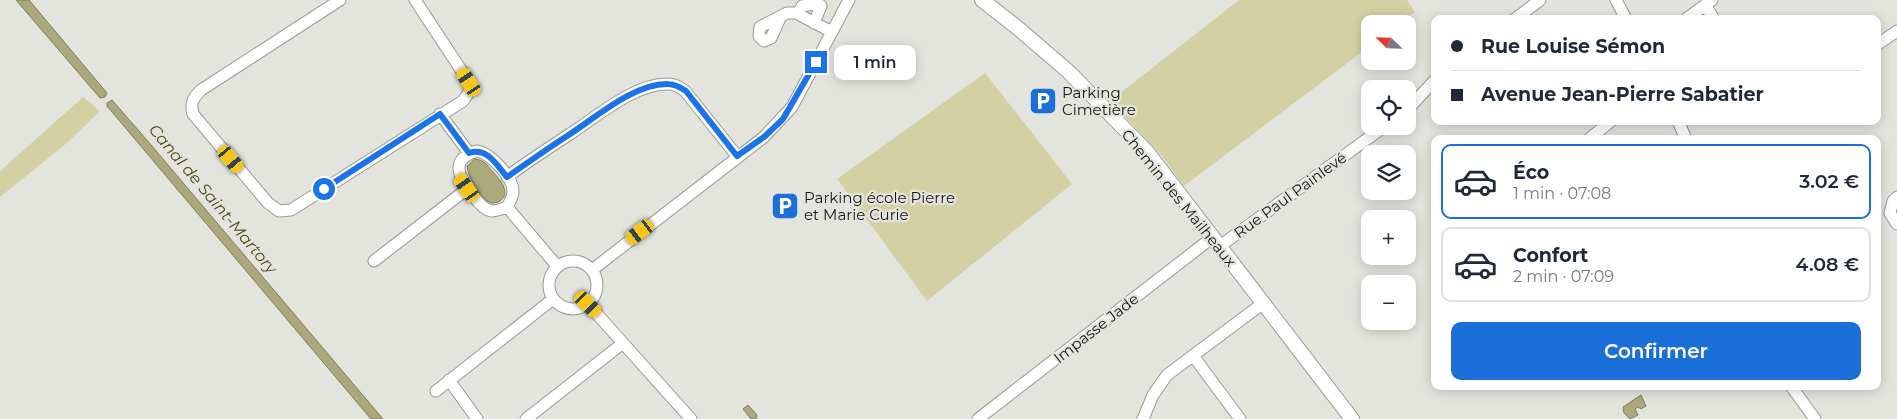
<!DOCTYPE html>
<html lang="fr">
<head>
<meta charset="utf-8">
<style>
  :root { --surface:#fff; --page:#f2f2f3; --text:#1f2937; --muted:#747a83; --line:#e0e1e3; --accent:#1b6fd9 }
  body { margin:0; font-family:Montserrat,sans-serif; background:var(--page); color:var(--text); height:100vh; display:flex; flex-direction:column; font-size:19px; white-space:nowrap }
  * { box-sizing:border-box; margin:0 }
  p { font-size:16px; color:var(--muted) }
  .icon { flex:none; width:28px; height:28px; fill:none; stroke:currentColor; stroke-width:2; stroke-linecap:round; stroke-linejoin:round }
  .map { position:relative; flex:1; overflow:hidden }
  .side { position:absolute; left:1431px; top:135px; width:450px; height:255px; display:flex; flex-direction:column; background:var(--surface); border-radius:10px; box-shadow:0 2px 12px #0003 }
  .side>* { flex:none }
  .top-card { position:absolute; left:1431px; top:15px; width:450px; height:110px; border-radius:10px; box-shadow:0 2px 12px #0003; display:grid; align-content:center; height:110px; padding:0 20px; background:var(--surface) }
  .needle { width:32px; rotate:293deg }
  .buttons { position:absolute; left:1361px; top:15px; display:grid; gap:10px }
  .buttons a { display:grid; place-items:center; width:55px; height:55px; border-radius:10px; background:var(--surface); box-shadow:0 2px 12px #0003; font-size:25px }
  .end { position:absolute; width:22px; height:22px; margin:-11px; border:6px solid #1a73e8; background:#fff; box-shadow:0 0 0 2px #fff }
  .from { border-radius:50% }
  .bubble { position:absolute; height:35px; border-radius:10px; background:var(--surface); box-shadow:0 2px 12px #0003; font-size:16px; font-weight:600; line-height:35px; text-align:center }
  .car { position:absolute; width:15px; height:30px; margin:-15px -8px; border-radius:6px; box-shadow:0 0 4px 1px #0007; background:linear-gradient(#f5c518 24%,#345 0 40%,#f5c518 0 76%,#345 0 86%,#f5c518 0) }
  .top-card b { display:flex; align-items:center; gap:18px; height:48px; font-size:19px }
  .top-card b+b { border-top:1px solid var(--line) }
  .top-card i { width:12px; height:12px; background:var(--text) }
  ul { padding:9px 0 0; list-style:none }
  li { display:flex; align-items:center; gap:15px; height:75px; margin:0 10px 8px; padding:0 10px; border:2px solid var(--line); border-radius:10px }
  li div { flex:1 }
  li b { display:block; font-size:19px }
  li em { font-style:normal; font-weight:600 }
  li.selected { border-color:var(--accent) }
  li>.icon { width:45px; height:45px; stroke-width:1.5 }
  .button { display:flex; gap:10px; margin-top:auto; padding:10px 20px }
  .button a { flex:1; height:58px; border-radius:10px; background:var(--accent); color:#fff; font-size:20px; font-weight:600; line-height:58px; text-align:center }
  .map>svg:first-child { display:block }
</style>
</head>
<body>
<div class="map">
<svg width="1897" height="419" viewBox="0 0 1897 419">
  <rect width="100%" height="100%" fill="#e4e4df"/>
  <path fill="#d3d1a4" d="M1239 0H1407L1415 12 1399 24H1370V46L1184 186 1162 156 1110 101Z
    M985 73 1072 184 927 301 837 179Z
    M83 97 100 111 67 143 0 197V171Z"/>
  <path fill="#aba97c" stroke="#7e7d5c" d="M16 0H29L107 93 105 97 100 98Z
    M112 100 146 139 383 419H371L107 106V103Z
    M475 159C484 160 487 165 493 172 496 176 503 182 504 188 508 197 498 206 489 202 479 197 468 176 467 166Z
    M1641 395 1646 406 1641 409 1638 407 1635 409 1638 415 1630 419 1624 413 1623 407Z
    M748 405 757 415 756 419H751L743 409Z"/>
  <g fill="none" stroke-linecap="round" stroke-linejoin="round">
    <g stroke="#999994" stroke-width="13">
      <path id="minor" d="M340 0 201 90C193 98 190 103 193 114L268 203 279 211 291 210 463 101 469 92V82L415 0
        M1616 0 1626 19
        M1705 5 1714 19
        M798 14 802 6 818 3 821 6 814 23
        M781 16 771 38 764 41 759 36 760 27 787 13H796L832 32
        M1515 19 1540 0
        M1686 19 1712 0
        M1878 44 1897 31
        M1408 109 1435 80
        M440 114 469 153
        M1678 121 1686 139
        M1589 139 1611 121
        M477 151C490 153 513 177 513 191 513 197 510 202 507 207 502 209 497 211 492 211 482 209 477 200 471 193 458 176 450 159 477 151Z
        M507 177C527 162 547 149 567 136 594 119 634 83 668 84 675 84 680 87 685 91L737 156
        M1897 197 1893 201 1890 213 1897 224
        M507 207 557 266
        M1220 246 1385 126
        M549 285a24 24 0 1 1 48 0a24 24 0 1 1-48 0Z
        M374 261 467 189
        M592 270 764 137 792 107 849 0
        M588 304 691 419
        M1194 357 1240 419
        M449 380 477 419
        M1791 386 1815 419
        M436 391 553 299
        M526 419 623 343
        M978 419 1213 237
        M1143 419 1153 395 1167 375 1262 304"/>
    </g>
    <g stroke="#999994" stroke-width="16">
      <path id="tertiary" d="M982 0 1019 29 1069 72 1148 153 1352 419"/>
    </g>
    <use href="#minor" stroke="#fff" stroke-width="11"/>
    <use href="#tertiary" stroke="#fff" stroke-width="14"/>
  </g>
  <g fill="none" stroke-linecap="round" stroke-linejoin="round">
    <path stroke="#1a73e8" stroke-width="6" d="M324 189 440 114 469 153C487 147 496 164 507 177 527 163 547 149 567 136 594 119 634 83 668 84 675 84 680 87 686 91L737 156 764 137 783 119 816 62"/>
  </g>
  <defs>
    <g id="parking-square" transform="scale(1.4375)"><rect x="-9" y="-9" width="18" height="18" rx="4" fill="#1b6fd9" stroke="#e4e4df"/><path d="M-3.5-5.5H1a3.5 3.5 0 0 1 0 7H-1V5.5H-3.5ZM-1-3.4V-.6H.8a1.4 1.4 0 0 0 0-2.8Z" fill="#fff"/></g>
  </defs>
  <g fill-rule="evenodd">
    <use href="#parking-square" x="1043" y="101"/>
    <use href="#parking-square" x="785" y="206"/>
  </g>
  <g text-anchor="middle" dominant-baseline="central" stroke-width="4.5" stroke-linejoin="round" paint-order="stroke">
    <g font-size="15" fill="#151513" stroke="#e4e4df" text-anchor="start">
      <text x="1062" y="92">Parking<tspan x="1062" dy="17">Cimetière</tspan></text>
      <text x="804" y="197">Parking école Pierre<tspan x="804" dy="17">et Marie Curie</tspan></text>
    </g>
    <g font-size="15" fill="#151513" stroke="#e4e4df">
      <text transform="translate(1290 195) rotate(-36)">Rue Paul Painlevé</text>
      <text transform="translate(1179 198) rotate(51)">Chemin des Mailheaux</text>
      <text transform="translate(1096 328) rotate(-38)">Impasse Jade</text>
    </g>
    <g font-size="16" font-style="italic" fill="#4e4b15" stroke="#e4e4df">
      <text transform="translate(213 199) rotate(50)">Canal de Saint-Martory</text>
    </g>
  </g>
</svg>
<div class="buttons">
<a><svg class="needle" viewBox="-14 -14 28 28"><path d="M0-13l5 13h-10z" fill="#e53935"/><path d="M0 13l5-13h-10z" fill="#747a83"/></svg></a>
<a><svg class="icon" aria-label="locate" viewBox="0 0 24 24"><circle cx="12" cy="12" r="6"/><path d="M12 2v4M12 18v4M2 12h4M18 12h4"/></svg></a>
<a><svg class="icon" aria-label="layers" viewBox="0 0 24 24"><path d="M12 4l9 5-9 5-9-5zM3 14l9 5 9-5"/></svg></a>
<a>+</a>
<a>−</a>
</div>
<i class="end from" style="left:324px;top:189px"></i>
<i class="end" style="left:816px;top:62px"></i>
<div class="bubble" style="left:834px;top:45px;width:82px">1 min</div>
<i class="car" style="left:469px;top:82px;rotate:327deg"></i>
<i class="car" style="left:231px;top:159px;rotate:140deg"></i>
<i class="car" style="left:467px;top:188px;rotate:325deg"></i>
<i class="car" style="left:640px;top:232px;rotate:233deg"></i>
<i class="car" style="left:588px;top:304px;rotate:135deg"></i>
<div class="top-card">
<b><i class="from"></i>Rue Louise Sémon</b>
<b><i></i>Avenue Jean-Pierre Sabatier</b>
</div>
<section class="side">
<ul>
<li class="selected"><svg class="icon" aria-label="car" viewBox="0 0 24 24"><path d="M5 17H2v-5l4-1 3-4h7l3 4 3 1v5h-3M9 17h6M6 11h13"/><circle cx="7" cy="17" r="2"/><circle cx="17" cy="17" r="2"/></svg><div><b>Éco</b><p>1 min · 07:08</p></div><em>3.02 €</em></li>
<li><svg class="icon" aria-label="car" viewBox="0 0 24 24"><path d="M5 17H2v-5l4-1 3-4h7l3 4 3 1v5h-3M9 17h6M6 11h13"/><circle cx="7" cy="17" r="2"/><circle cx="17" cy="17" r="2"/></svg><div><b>Confort</b><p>2 min · 07:09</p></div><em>4.08 €</em></li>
</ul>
<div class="button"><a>Confirmer</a></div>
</section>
</div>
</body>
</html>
